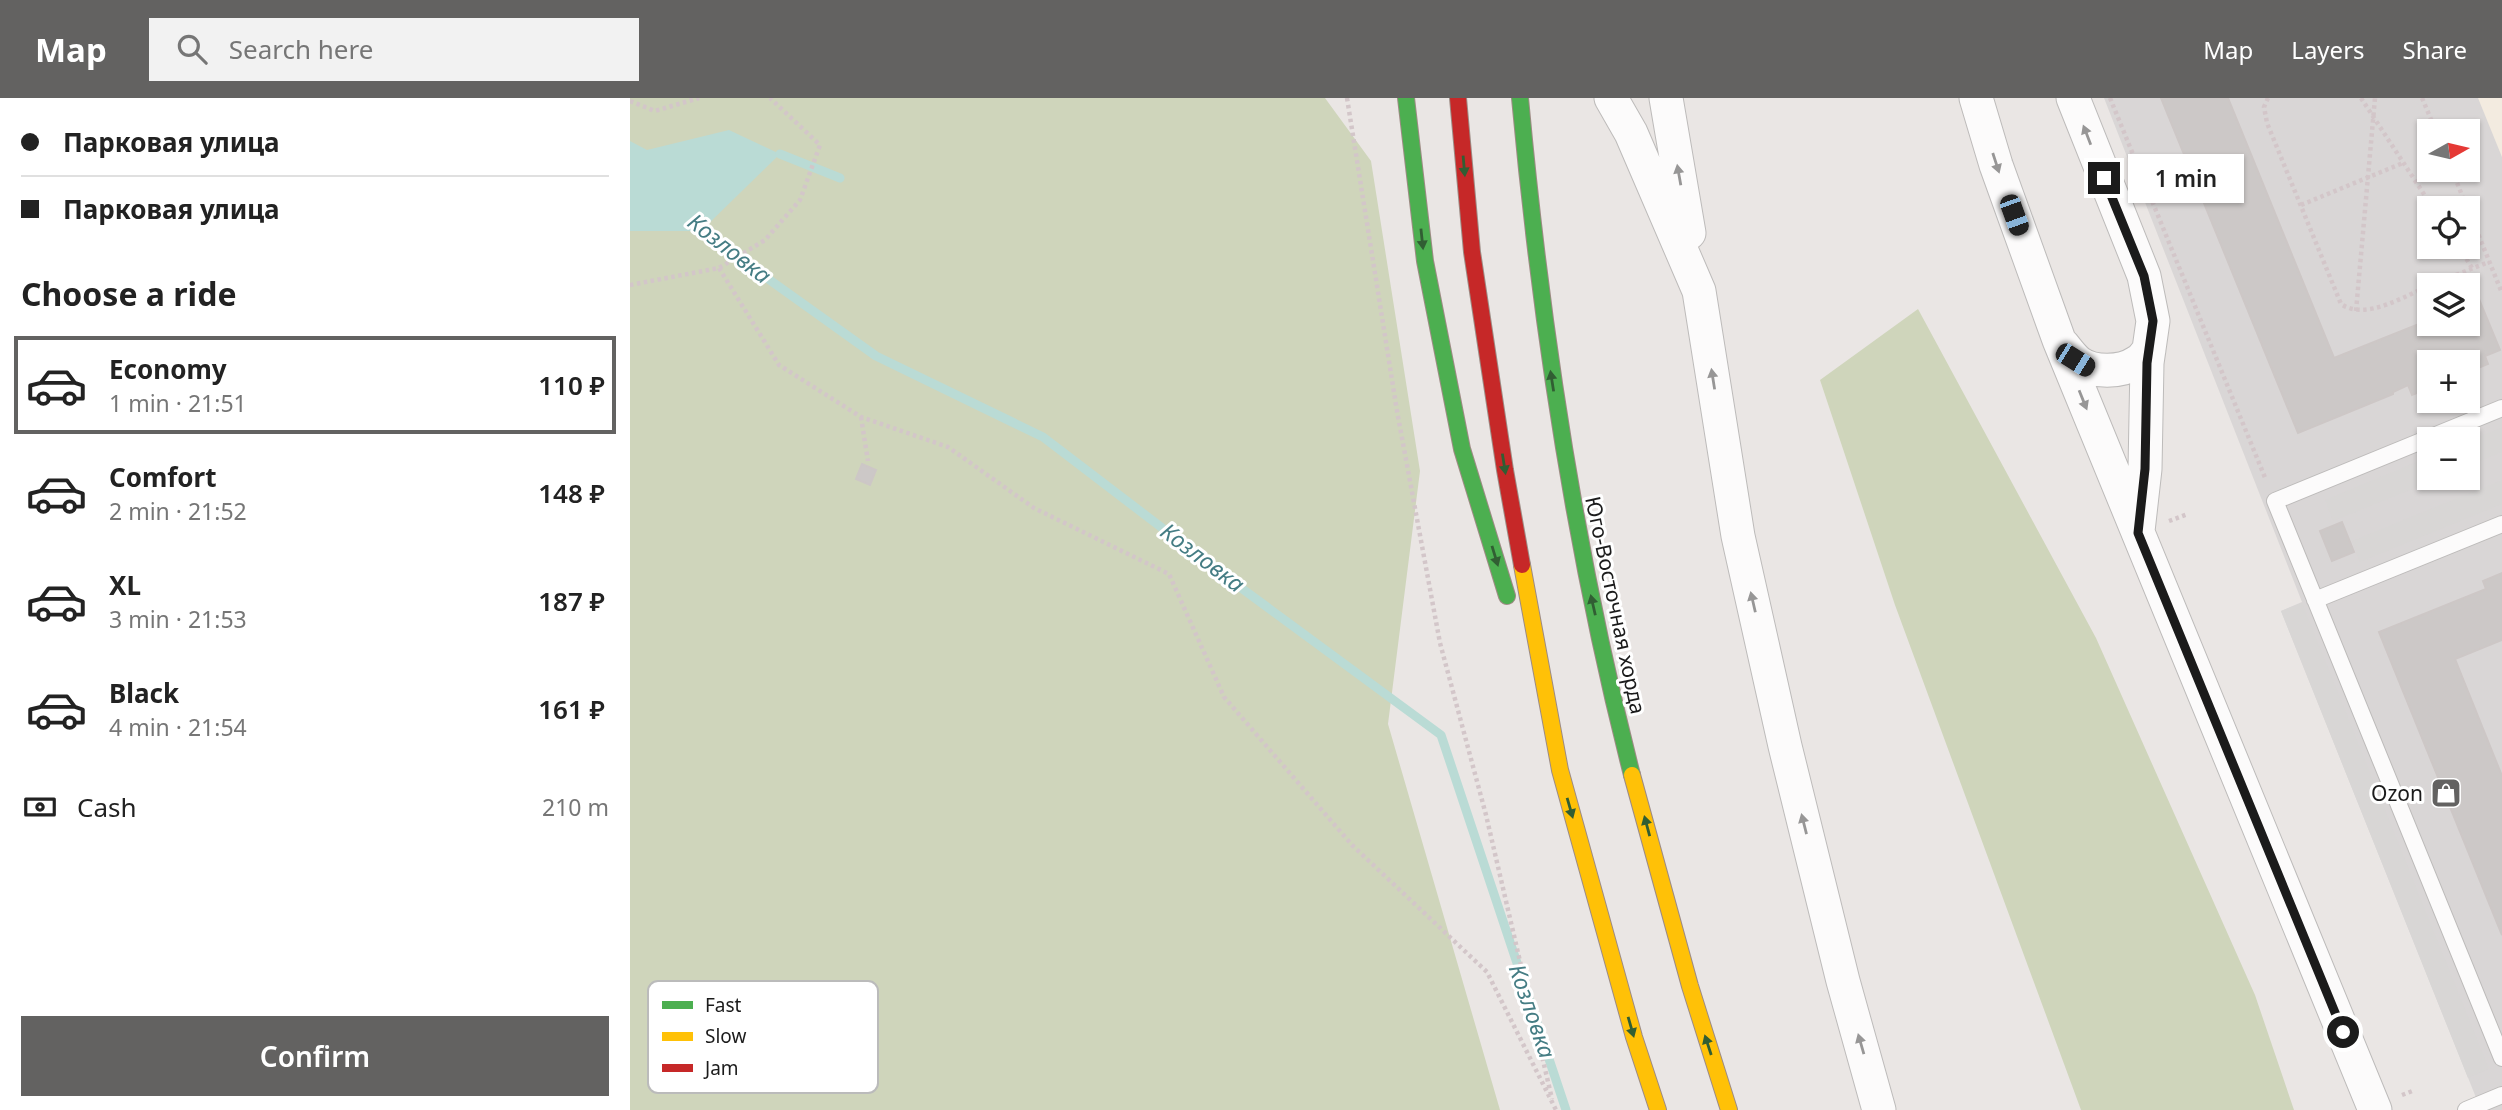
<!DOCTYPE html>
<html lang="en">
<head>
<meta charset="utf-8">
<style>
  :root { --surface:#fff; --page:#f2f2f2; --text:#222; --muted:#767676; --line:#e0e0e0; --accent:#636261 }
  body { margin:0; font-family:"Noto Sans",sans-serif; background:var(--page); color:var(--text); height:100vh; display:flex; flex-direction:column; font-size:26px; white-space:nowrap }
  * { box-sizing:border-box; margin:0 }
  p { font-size:23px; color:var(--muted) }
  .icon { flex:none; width:38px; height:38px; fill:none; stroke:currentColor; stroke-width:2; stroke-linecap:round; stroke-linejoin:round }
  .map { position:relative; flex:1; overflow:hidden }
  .side { display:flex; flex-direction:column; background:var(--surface); width:630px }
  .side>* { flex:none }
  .hud { display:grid; align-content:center; height:154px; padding:0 21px; background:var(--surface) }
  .needle { width:46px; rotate:82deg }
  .controls { position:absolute; left:1787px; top:21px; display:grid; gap:14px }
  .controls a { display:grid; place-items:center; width:63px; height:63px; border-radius:0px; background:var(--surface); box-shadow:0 2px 5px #0004; font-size:35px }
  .end { position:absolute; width:32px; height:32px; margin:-16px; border:9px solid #1b1b1b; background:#fff; box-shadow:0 0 0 4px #fff }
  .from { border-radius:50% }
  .bubble { position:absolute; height:49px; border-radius:0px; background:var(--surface); box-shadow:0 2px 5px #0004; font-size:23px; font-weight:600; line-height:49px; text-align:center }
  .car { position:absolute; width:21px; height:42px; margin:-21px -10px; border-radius:9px; box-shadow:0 0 5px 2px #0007; background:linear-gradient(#222 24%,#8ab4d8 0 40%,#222 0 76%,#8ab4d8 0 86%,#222 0) }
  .hud b { display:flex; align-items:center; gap:24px; height:66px; font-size:26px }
  .hud b+b { border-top:2px solid var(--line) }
  .hud i { width:18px; height:18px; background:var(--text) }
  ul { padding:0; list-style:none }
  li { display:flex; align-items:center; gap:21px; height:98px; margin:0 14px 10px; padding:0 7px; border:4px solid transparent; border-radius:0px }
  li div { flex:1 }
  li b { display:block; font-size:26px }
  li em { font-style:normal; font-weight:600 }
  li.on { border-color:var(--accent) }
  li>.icon { width:63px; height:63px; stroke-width:1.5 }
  h2 { padding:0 21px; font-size:32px; line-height:84px }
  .pay { display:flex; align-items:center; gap:18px; height:77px; padding:0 21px; font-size:26px }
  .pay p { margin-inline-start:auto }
  .button { display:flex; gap:14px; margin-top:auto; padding:14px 21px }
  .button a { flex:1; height:80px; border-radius:0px; background:var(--accent); color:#fff; font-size:28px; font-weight:600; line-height:80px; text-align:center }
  header { display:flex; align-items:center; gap:42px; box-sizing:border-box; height:98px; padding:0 35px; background:var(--accent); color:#fff }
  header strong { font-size:33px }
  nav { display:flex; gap:38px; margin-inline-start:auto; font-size:24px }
  .search { width:490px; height:63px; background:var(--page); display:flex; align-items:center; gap:18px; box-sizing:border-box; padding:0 24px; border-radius:0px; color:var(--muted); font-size:26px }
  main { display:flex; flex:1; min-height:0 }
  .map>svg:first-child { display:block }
</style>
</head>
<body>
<header>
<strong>Map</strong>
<div class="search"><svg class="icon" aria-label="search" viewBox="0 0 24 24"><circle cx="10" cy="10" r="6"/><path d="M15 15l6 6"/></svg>Search here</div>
<nav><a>Map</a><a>Layers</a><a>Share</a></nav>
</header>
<main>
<section class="side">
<div class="hud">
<b><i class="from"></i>Парковая улица</b>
<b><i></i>Парковая улица</b>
</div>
<h2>Choose a ride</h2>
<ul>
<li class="on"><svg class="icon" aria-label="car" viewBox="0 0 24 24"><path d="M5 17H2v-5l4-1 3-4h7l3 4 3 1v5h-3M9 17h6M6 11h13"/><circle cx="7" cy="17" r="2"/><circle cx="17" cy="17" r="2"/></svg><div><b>Economy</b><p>1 min · 21:51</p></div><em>110 ₽</em></li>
<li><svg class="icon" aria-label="car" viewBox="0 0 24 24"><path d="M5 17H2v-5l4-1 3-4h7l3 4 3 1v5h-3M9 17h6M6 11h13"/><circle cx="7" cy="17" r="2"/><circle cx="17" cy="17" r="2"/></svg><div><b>Comfort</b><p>2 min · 21:52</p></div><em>148 ₽</em></li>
<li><svg class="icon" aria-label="car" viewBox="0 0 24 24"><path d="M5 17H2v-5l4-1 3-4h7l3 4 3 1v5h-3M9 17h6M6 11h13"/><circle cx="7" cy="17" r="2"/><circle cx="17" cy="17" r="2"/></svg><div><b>XL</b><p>3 min · 21:53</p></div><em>187 ₽</em></li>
<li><svg class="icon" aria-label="car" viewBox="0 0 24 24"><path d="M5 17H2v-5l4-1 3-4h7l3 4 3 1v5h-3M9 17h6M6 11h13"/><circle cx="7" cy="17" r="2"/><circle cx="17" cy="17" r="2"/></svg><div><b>Black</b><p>4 min · 21:54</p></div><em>161 ₽</em></li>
</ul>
<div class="pay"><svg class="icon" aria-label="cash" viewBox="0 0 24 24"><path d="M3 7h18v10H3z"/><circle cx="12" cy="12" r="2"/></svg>Cash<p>210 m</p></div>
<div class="button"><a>Confirm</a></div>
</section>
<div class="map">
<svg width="1872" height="1012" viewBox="0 0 1872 1012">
  <rect width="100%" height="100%" fill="#eae6e4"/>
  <path fill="#d9d6d6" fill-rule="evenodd" d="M1474 0H1872V1012H1851L1651 513 1672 504ZM1799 33H1838V72H1799ZM1799 110H1838V149H1799ZM1799 187H1838V226H1799ZM1799 264H1838V303H1799ZM1799 341H1838V380H1799Z"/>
  <path fill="#f3ebe0" d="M1848 0H1872V59Z"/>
  <path fill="#d8d6d5" d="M1872 329V354L1838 368V344Z
    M1799 359V380H1810L1703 423 1695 402Z
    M1872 382V406L1730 464 1722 443Z
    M1672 505 1859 971 1838 980 1651 513Z"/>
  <path fill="#cfd5bb" d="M0 0H695L741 63 790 373 758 626 870 1012H0Z
    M1288 211 1466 540 1625 897 1664 1012H1451L1265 507 1190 282Z"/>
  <path fill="#badbd5" d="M99 32 150 56 71 133H0V43L17 52Z"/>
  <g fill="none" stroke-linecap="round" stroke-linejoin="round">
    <path stroke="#badbd5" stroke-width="9" d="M150 56 210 80
      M62 124 71 133 246 258 413 339 603 484 811 637 936 1012"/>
  </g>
  <path fill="#ccc8c7" stroke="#cdc7c6" stroke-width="2" d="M1531 0H1598L1704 260 1799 222V226H1838V206L1849 201 1870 252 1855 258 1858 266 1838 274V264H1799V290L1782 297 1778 287 1763 294V296L1668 335Z
    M232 366 246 372 240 387 226 381Z
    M1712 424 1724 454 1702 463 1690 433Z
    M1872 475V542L1825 561 1872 678V837L1749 534 1856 491 1853 483Z"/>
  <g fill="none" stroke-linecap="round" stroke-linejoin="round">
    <g stroke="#bdbbba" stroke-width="18">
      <path id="lane" d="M1872 310 1645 403 1872 960
        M1685 502 1872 426
        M1836 1012 1872 997"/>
    </g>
    <g stroke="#bdbbba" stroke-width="35">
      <path id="street" d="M981 0 1001 35 1069 193 1108 438 1155 648 1213 883 1249 1012
        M1036 0 1059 135
        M1346 0 1366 67 1429 242 1745 1012
        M1443 0 1514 178 1523 223 1517 265 1515 371 1508 433
        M1433 247C1437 252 1442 259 1448 264 1463 275 1491 275 1507 264 1512 262 1515 256 1519 252"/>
    </g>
    <g stroke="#9d8b84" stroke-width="18">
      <path id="fast" d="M776 0 795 163 832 351 877 498
        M890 0C911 229 945 455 1002 677"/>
    </g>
    <g stroke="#9d8b84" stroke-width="18">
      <path id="slow" d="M892 467 930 672 1004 939 1028 1012
        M1002 677 1060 888 1099 1012"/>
    </g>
    <g stroke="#9d8b84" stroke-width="18">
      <path id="jam" d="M828 0 842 154 875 372 892 467"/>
    </g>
    <path stroke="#d3c6c9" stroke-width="4.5" stroke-dasharray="3.5 3.5" stroke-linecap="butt" d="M717 0 767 313 810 545 856 717 922 1001
      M1480 0 1636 382
      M1638 0 1634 9 1637 25 1711 206C1736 223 1774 198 1799 188
      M1731 0 1803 110
      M1792 0 1806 33
      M0 3 25 13 69 0
      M1822 72 1837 110
      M1671 107 1773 65
      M1838 111 1872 195
      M1829 149 1842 170
      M89 170 149 267 231 319 318 349 404 410 539 476 594 599 722 747 857 874 926 1012
      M0 187 89 170 135 142 170 102 190 47 140 0
      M1800 187 1859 164
      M1726 213 1745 0
      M231 319 238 363
      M1539 423 1558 416
      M1772 997 1785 992"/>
    <use href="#lane" stroke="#fcfbfb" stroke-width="16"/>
    <use href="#street" stroke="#fcfbfb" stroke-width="33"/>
    <use href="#fast" stroke="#4caf50" stroke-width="16"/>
    <use href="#slow" stroke="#ffc107" stroke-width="16"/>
    <use href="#jam" stroke="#c62828" stroke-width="16"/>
  </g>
  <defs><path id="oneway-solid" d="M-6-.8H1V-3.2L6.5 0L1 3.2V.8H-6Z" transform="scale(1.75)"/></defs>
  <g fill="#979696">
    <use href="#oneway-solid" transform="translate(1457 37) rotate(-111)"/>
    <use href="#oneway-solid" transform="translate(1366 65) rotate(72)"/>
    <use href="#oneway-solid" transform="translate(1049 77) rotate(-100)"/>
    <use href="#oneway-solid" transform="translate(1083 281) rotate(-99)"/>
    <use href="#oneway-solid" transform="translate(1453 302) rotate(68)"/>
    <use href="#oneway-solid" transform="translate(1123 504) rotate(-103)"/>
    <use href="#oneway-solid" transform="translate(1174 726) rotate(-104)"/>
    <use href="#oneway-solid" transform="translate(1231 946) rotate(-106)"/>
  </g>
  <g fill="#315e33">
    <use href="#oneway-solid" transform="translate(834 68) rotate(85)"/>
    <use href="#oneway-solid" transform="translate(792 141) rotate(84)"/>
    <use href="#oneway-solid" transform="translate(922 283) rotate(-99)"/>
    <use href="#oneway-solid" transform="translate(874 366) rotate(81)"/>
    <use href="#oneway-solid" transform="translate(865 458) rotate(73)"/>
    <use href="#oneway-solid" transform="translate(963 507) rotate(-103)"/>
    <use href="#oneway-solid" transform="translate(940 710) rotate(74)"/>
    <use href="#oneway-solid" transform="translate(1017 728) rotate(-105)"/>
    <use href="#oneway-solid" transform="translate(1001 929) rotate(74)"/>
    <use href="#oneway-solid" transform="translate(1078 947) rotate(-108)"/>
  </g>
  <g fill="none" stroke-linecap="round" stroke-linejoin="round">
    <path stroke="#1b1b1b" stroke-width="9" d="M1474 80 1514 178 1523 223 1517 265 1515 371 1508 435 1713 934"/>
  </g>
  <defs>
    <g id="shop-square" transform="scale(1.575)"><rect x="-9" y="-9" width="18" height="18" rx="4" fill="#636261" stroke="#fff"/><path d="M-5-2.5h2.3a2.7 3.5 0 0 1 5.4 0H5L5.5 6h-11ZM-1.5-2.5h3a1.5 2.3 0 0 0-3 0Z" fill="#fff"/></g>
  </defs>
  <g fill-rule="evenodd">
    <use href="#shop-square" x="1816" y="695"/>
  </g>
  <g text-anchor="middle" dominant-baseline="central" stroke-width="6" stroke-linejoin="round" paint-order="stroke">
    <g font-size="21" fill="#1b1b1b" stroke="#fff">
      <text transform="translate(986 507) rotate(78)">Юго-Восточная хорда</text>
    </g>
    <g font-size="21" fill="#1b1b1b" stroke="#fff" text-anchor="end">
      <text x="1793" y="695">Ozon</text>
    </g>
    <g font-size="23" font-style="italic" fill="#457d84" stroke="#fff">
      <text transform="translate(100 150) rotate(38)">Козловка</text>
      <text transform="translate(573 459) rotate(37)">Козловка</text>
      <text transform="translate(903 913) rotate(71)">Козловка</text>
    </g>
  </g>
  <rect x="18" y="883" width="230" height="112" rx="10" fill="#fff" stroke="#bbb" stroke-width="2"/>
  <rect x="32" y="903" width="31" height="8" fill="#4caf50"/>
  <rect x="32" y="934" width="31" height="9" fill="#ffc107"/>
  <rect x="32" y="966" width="31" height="8" fill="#c62828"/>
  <g font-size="19" fill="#1b1b1b">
    <text x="75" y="914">Fast</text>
    <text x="75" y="945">Slow</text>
    <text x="75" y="977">Jam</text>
  </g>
</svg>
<div class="controls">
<a><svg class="needle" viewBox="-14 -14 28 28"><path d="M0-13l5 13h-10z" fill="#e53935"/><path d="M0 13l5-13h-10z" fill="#767676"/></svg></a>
<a><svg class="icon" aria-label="locate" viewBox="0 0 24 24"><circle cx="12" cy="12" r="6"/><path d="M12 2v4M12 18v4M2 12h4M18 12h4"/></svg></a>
<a><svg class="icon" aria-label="layers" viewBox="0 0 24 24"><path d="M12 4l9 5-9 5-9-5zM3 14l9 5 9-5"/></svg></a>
<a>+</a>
<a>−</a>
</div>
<i class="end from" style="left:1713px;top:934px"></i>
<i class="end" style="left:1474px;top:80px"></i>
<div class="bubble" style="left:1498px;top:56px;width:116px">1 min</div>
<i class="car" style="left:1384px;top:117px;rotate:160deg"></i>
<i class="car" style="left:1445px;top:262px;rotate:122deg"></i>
</div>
</main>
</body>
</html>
